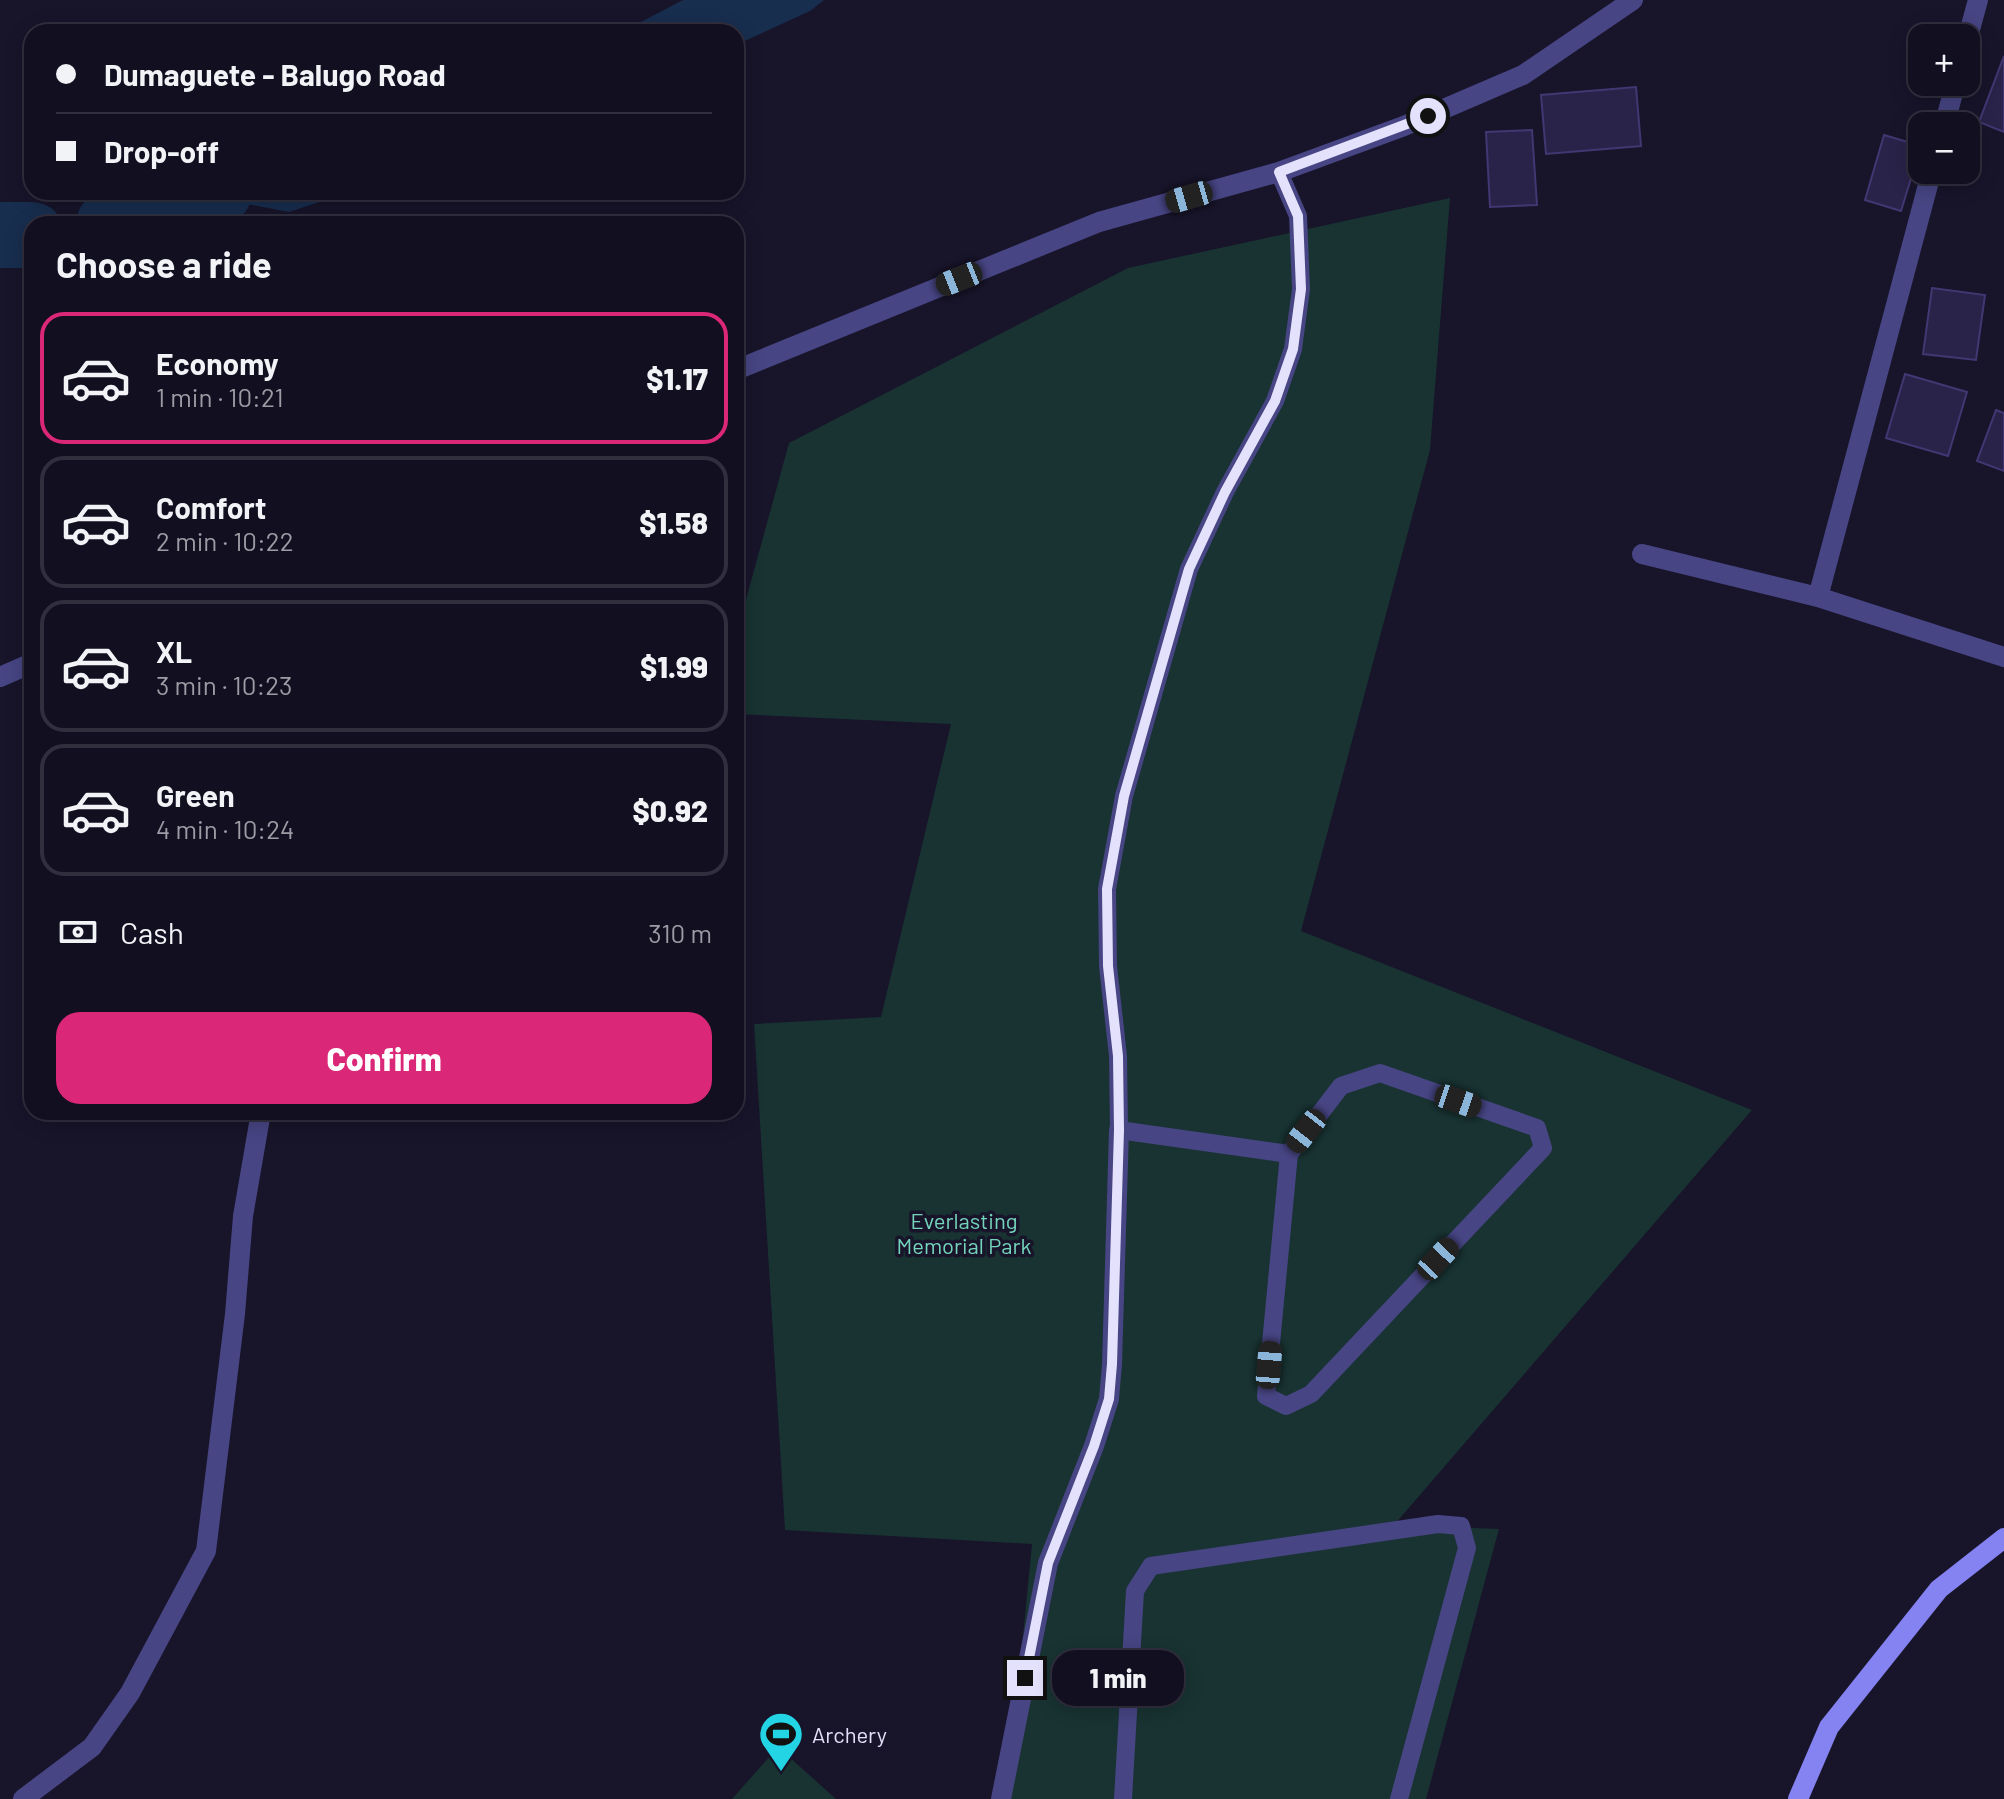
<!DOCTYPE html>
<html lang="en">
<head>
<meta charset="utf-8">
<style>
  :root { --surface:#120f20; --page:#1b1829; --text:#f1f3f6; --muted:#9c9ca5; --line:#312f3e; --accent:#db2777 }
  body { margin:0; font-family:Barlow,sans-serif; background:var(--page); color:var(--text); height:100vh; display:flex; flex-direction:column; font-size:30px; white-space:nowrap }
  * { box-sizing:border-box; margin:0 }
  p { font-size:26px; color:var(--muted) }
  .icon { flex:none; width:44px; height:44px; fill:none; stroke:currentColor; stroke-width:2; stroke-linecap:round; stroke-linejoin:round }
  .map { position:relative; flex:1; overflow:hidden }
  .details { position:absolute; left:24px; top:216px; width:720px; height:904px; display:flex; flex-direction:column; background:var(--surface); border-radius:24px; box-shadow:0 4px 20px #0003,0 0 0 2px var(--line) }
  .details>* { flex:none }
  .banner { position:absolute; left:24px; top:24px; width:720px; height:176px; border-radius:24px; box-shadow:0 4px 20px #0003,0 0 0 2px var(--line); display:grid; align-content:center; height:176px; padding:0 32px; background:var(--surface) }
  .tools { position:absolute; left:1908px; top:24px; display:grid; gap:16px }
  .tools a { display:grid; place-items:center; width:72px; height:72px; border-radius:16px; background:var(--surface); box-shadow:0 4px 20px #0003,0 0 0 2px var(--line); font-size:40px }
  .end { position:absolute; width:36px; height:36px; margin:-18px; border:10px solid #e4e1fc; background:#111; box-shadow:0 0 0 4px #111 }
  .from { border-radius:50% }
  .bubble { position:absolute; height:56px; border-radius:24px; background:var(--surface); box-shadow:0 4px 20px #0003,0 0 0 2px var(--line); font-size:26px; font-weight:800; line-height:56px; text-align:center }
  .car { position:absolute; width:24px; height:48px; margin:-24px -12px; border-radius:10px; box-shadow:0 0 6px 2px #0007; background:linear-gradient(#222 24%,#8ab4d8 0 40%,#222 0 76%,#8ab4d8 0 86%,#222 0) }
  .banner b { display:flex; align-items:center; gap:28px; height:76px; font-size:30px }
  .banner b+b { border-top:2px solid var(--line) }
  .banner i { width:20px; height:20px; background:var(--text) }
  ul { padding:0; list-style:none }
  li { display:flex; align-items:center; gap:24px; height:132px; margin:0 16px 12px; padding:0 16px; border:4px solid var(--line); border-radius:24px }
  li div { flex:1 }
  li b { display:block; font-size:30px }
  li em { font-style:normal; font-weight:800 }
  li.selected { border-color:var(--accent) }
  li>.icon { width:72px; height:72px; stroke-width:1.5 }
  h2 { padding:0 32px; font-size:36px; line-height:96px }
  .pay { display:flex; align-items:center; gap:20px; height:88px; padding:0 32px; font-size:30px }
  .pay p { margin-inline-start:auto }
  .primary-button { display:flex; gap:16px; margin-top:auto; padding:16px 32px }
  .primary-button a { flex:1; height:92px; border-radius:24px; background:var(--accent); color:#fff; font-size:32px; font-weight:800; line-height:92px; text-align:center }
  .map>svg:first-child { display:block }
</style>
</head>
<body>
<div class="map">
<svg width="2004" height="1799" viewBox="0 0 2004 1799">
  <rect width="100%" height="100%" fill="#18142a"/>
  <path fill="#183332" d="M1450 198 1430 450 1301 931 1752 1110 1394 1525 1499 1529 1426 1799H1007L1032 1544 785 1530 754 1024 881 1017 951 724 736 714V636L789 443 1128 268Z
    M778 1747 836 1799H732Z"/>
  <path fill="#182e4f" d="M683 0H824L810 11 736 45V32H622Z
    M210 192H350L289 212 205 196Z"/>
  <g fill="none" stroke-linecap="round" stroke-linejoin="round">
    <path stroke="#182e4f" stroke-width="66" d="M109 224 219 192
      M0 235H32"/>
  </g>
  <path fill="#2a2349" stroke="#423772" stroke-width="2" d="M2004 56V132L1979 122Z
    M1636 87 1641 146 1546 154 1541 95Z
    M1532 130 1537 205 1490 207 1486 132Z
    M1884 135 1921 146 1901 211 1865 200Z
    M1932 288 1985 295 1976 360 1923 354Z
    M1905 374 1967 392 1948 456 1886 438Z
    M1996 410 2004 413V471L1977 461Z"/>
  <g fill="none" stroke-linecap="round" stroke-linejoin="round">
    <path stroke="#474583" stroke-width="18" d="M1279 172 1298 216 1301 289 1293 349 1275 401 1225 492 1189 569 1124 796 1107 889 1108 966 1118 1056 1119 1130 1289 1154
      M1380 1073 1537 1128 1543 1148 1311 1394 1286 1406 1266 1396 1289 1154 1341 1086Z
      M1123 1799 1135 1591 1151 1566 1438 1524 1461 1526 1467 1548 1399 1799"/>
    <path stroke="#474583" stroke-width="20" d="M1966 44 1978 0
      M1944 126 1956 82
      M1642 554 1818 597 2004 657
      M1818 597 1932 170
      M23 1799 92 1747 130 1693 206 1551 235 1314 243 1216 261 1112
      M1001 1799 1048 1563 1094 1446 1109 1399 1112 1364 1119 1130"/>
    <path stroke="#474583" stroke-width="20" d="M736 370 1099 222 1279 172 1404 126 1523 75 1633 0
      M0 677 32 663"/>
    <path stroke="#8583f1" stroke-width="20" d="M1798 1799 1829 1727 1939 1589 2004 1538"/>
  </g>
  <g fill="none" stroke-linecap="round" stroke-linejoin="round">
    <path stroke="#e4e1fc" stroke-width="10" d="M1025 1678 1048 1563 1094 1446 1109 1399 1112 1364 1119 1130 1118 1056 1108 966 1107 889 1124 796 1189 569 1225 492 1275 401 1293 349 1301 289 1298 216 1279 172 1428 116"/>
  </g>
  <defs>
    <g id="stadium-pin" transform="scale(2.3)"><path d="M0 17L-7.5 6A9.5 9.5 0 1 1 7.5 6Z" fill="#23d4e5" stroke="#18142a"/><path d="M0-5a6.5 5 0 1 0 0 10a6.5 5 0 1 0 0-10ZM-3.5-1.8h7v3.6h-7Z" fill="#111"/></g>
  </defs>
  <g fill-rule="evenodd">
    <use href="#stadium-pin" x="781" y="1734"/>
  </g>
  <g text-anchor="middle" dominant-baseline="central" stroke-width="7" stroke-linejoin="round" paint-order="stroke">
    <g font-size="22" fill="#74d5bc" stroke="#18142a">
      <text x="964" y="1220">Everlasting<tspan x="964" dy="25">Memorial Park</tspan></text>
    </g>
    <g font-size="22" fill="#e4e1fc" stroke="#18142a" text-anchor="start">
      <text x="812" y="1734">Archery</text>
    </g>
  </g>
</svg>
<div class="tools">
<a>+</a>
<a>−</a>
</div>
<i class="end from" style="left:1428px;top:116px"></i>
<i class="end" style="left:1025px;top:1678px"></i>
<div class="bubble" style="left:1052px;top:1650px;width:132px">1 min</div>
<i class="car" style="left:1189px;top:197px;rotate:254deg"></i>
<i class="car" style="left:959px;top:279px;rotate:248deg"></i>
<i class="car" style="left:1458px;top:1101px;rotate:109deg"></i>
<i class="car" style="left:1306px;top:1131px;rotate:218deg"></i>
<i class="car" style="left:1438px;top:1259px;rotate:43deg"></i>
<i class="car" style="left:1269px;top:1365px;rotate:5deg"></i>
<div class="banner">
<b><i class="from"></i>Dumaguete - Balugo Road</b>
<b><i></i>Drop-off</b>
</div>
<section class="details">
<h2>Choose a ride</h2>
<ul>
<li class="selected"><svg class="icon" aria-label="car" viewBox="0 0 24 24"><path d="M5 17H2v-5l4-1 3-4h7l3 4 3 1v5h-3M9 17h6M6 11h13"/><circle cx="7" cy="17" r="2"/><circle cx="17" cy="17" r="2"/></svg><div><b>Economy</b><p>1 min · 10:21</p></div><em>$1.17</em></li>
<li><svg class="icon" aria-label="car" viewBox="0 0 24 24"><path d="M5 17H2v-5l4-1 3-4h7l3 4 3 1v5h-3M9 17h6M6 11h13"/><circle cx="7" cy="17" r="2"/><circle cx="17" cy="17" r="2"/></svg><div><b>Comfort</b><p>2 min · 10:22</p></div><em>$1.58</em></li>
<li><svg class="icon" aria-label="car" viewBox="0 0 24 24"><path d="M5 17H2v-5l4-1 3-4h7l3 4 3 1v5h-3M9 17h6M6 11h13"/><circle cx="7" cy="17" r="2"/><circle cx="17" cy="17" r="2"/></svg><div><b>XL</b><p>3 min · 10:23</p></div><em>$1.99</em></li>
<li><svg class="icon" aria-label="car" viewBox="0 0 24 24"><path d="M5 17H2v-5l4-1 3-4h7l3 4 3 1v5h-3M9 17h6M6 11h13"/><circle cx="7" cy="17" r="2"/><circle cx="17" cy="17" r="2"/></svg><div><b>Green</b><p>4 min · 10:24</p></div><em>$0.92</em></li>
</ul>
<div class="pay"><svg class="icon" aria-label="cash" viewBox="0 0 24 24"><path d="M3 7h18v10H3z"/><circle cx="12" cy="12" r="2"/></svg>Cash<p>310 m</p></div>
<div class="primary-button"><a>Confirm</a></div>
</section>
</div>
</body>
</html>
